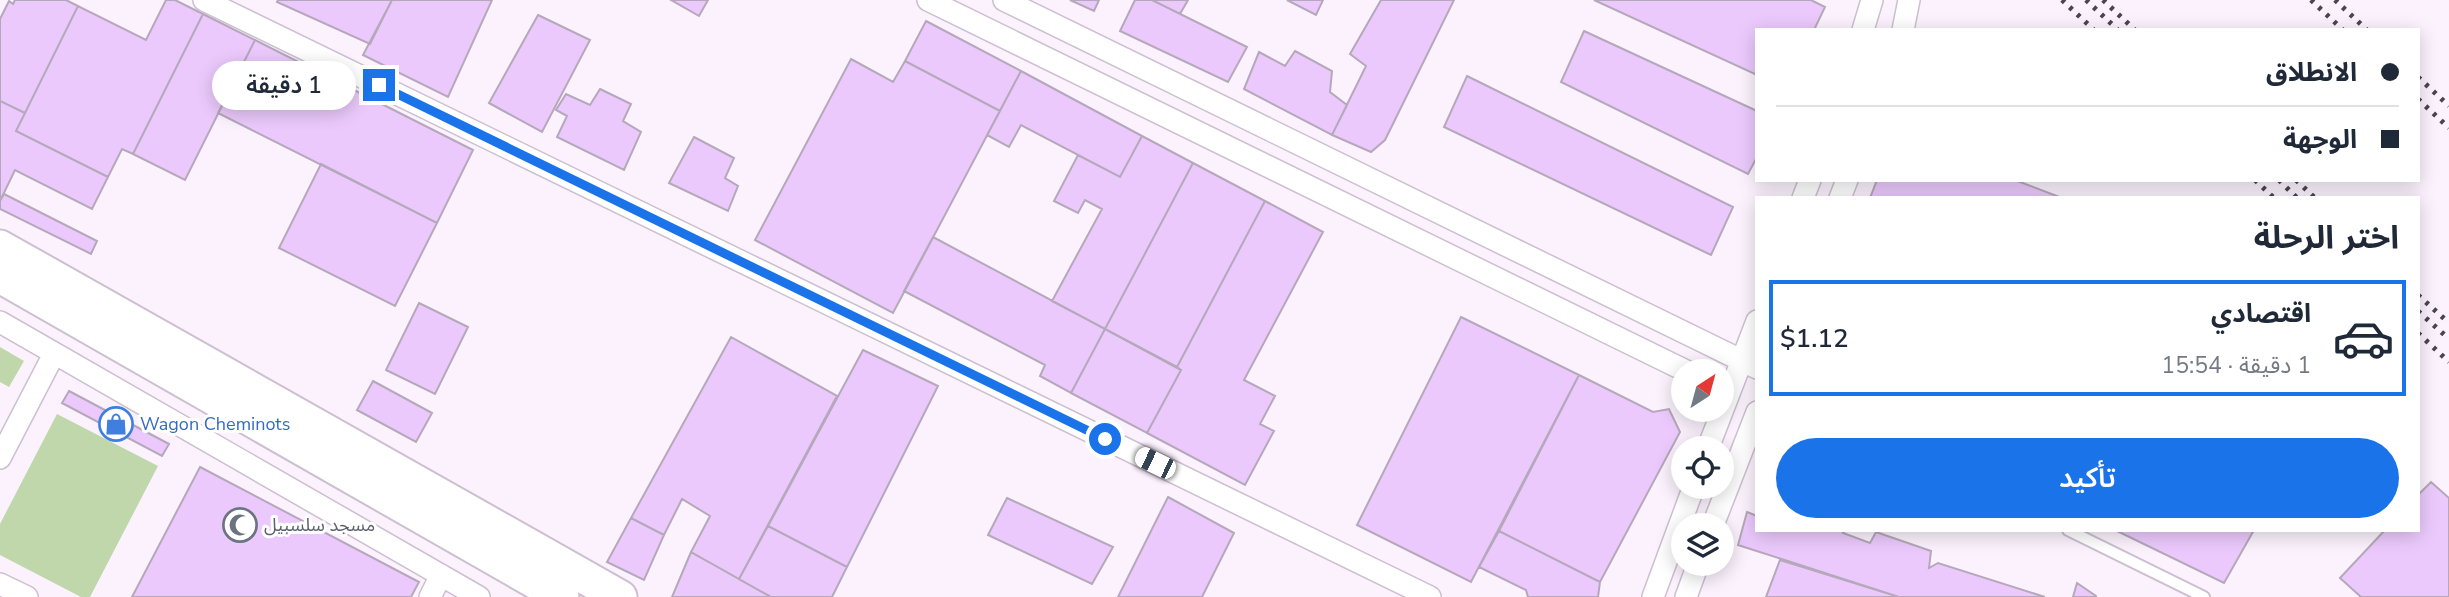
<!DOCTYPE html>
<html lang="ar">
<head>
<meta charset="utf-8">
<style>
  :root { --surface:#fff; --page:#f6f6f7; --text:#1f2937; --muted:#747a83; --line:#e0e1e3; --accent:#1a73e8 }
  body { margin:0; font-family:"Nunito Sans","Noto Sans Arabic",sans-serif; background:var(--page); color:var(--text); direction:rtl; height:100vh; display:flex; flex-direction:column; font-size:26px; white-space:nowrap }
  * { box-sizing:border-box; margin:0 }
  p { font-size:23px; color:var(--muted) }
  .icon { flex:none; width:38px; height:38px; fill:none; stroke:currentColor; stroke-width:2; stroke-linecap:round; stroke-linejoin:round }
  .map { position:relative; flex:1; overflow:hidden; direction:ltr }
  .details { position:absolute; left:1755px; top:196px; width:665px; height:336px; display:flex; flex-direction:column; background:var(--surface); border-radius:0px; box-shadow:0 4px 18px #0003; direction:rtl }
  .details>* { flex:none }
  .hud { position:absolute; left:1755px; top:28px; width:665px; height:154px; border-radius:0px; box-shadow:0 4px 18px #0003; direction:rtl; display:grid; align-content:center; height:154px; padding:0 21px; background:var(--surface) }
  .needle { width:46px; rotate:36deg }
  .fabs { position:absolute; left:1671px; top:359px; display:grid; gap:14px }
  .fabs a { display:grid; place-items:center; width:63px; height:63px; border-radius:50%; background:var(--surface); box-shadow:0 4px 18px #0003; font-size:35px }
  .end { position:absolute; width:32px; height:32px; margin:-16px; border:9px solid #1a73e8; background:#fff; box-shadow:0 0 0 4px #fff }
  .from { border-radius:50% }
  .bubble { position:absolute; height:49px; border-radius:24px; background:var(--surface); box-shadow:0 4px 18px #0003; font-size:23px; font-weight:600; line-height:49px; text-align:center; direction:rtl }
  .car { position:absolute; width:21px; height:42px; margin:-21px -10px; border-radius:9px; box-shadow:0 0 5px 2px #0007; background:linear-gradient(#fff 24%,#345 0 40%,#fff 0 76%,#345 0 86%,#fff 0) }
  .hud b { display:flex; align-items:center; gap:24px; height:66px; font-size:26px }
  .hud b+b { border-top:2px solid var(--line) }
  .hud i { width:18px; height:18px; background:var(--text) }
  ul { padding:0; list-style:none }
  li { display:flex; align-items:center; gap:21px; height:116px; margin:0 14px 10px; padding:0 7px; border:4px solid transparent; border-radius:0px }
  li div { flex:1 }
  li b { display:block; font-size:26px }
  li em { font-style:normal; font-weight:600 }
  li.current { border-color:var(--accent) }
  li>.icon { width:63px; height:63px; stroke-width:1.5 }
  h2 { padding:0 21px; font-size:32px; line-height:84px }
  .cta { display:flex; gap:14px; margin-top:auto; padding:14px 21px }
  .cta a { flex:1; height:80px; border-radius:42px; background:var(--accent); color:#fff; font-size:28px; font-weight:600; line-height:80px; text-align:center }
  .map>svg:first-child { display:block }
</style>
</head>
<body>
<div class="map">
<svg width="2449" height="597" viewBox="0 0 2449 597">
  <rect width="100%" height="100%" fill="#fbf2fd"/>
  <path fill="#bfd7ab" d="M0 347 24 361 9 387 0 382Z
    M57 414 158 466 90 597H81L0 555V524Z"/>
  <path fill="#ebc9fc" stroke="#b4a8ba" stroke-width="2" d="M15 0H66L78 6 25 113 0 101V19L9 1 13 4Z
    M166 0H175L203 14 133 154 122 149 108 177 16 131 78 6 146 40Z
    M278 0H392L370 44 277 2Z
    M392 0H492L448 97 363 55Z
    M671 0H708L699 16Z
    M1070 0H1099L1094 11Z
    M1135 0H1152L1247 47 1228 82 1120 31Z
    M1152 0H1188L1180 14Z
    M1287 0H1323L1316 15Z
    M1381 0H1454L1385 140 1371 152 1332 135 1366 66 1350 54Z
    M1594 0H1811L1825 7 1814 30H1757V75Z
    M203 14 255 40 185 180 133 154Z
    M538 15 590 40 542 132 489 103Z
    M926 21 1021 71 1000 111 905 61Z
    M1584 31 1757 111V157L1748 174 1561 82Z
    M255 40 473 150 437 223 218 113Z
    M1295 51 1332 71 1330 92 1347 105 1332 135 1244 89 1259 52 1285 66Z
    M851 59 893 82 905 61 1000 111 893 313 755 240Z
    M1021 71 1142 136 1120 177 1021 125 1009 147 987 135Z
    M1467 76 1733 207 1711 255 1444 127Z
    M600 89 631 104 623 121 641 132 624 170 557 137 567 116 556 110 566 94 590 105Z
    M0 101 25 113 16 131 108 177 92 209 15 170 0 201Z
    M1142 136 1193 163 1105 329 1052 301 1102 209 1085 200 1078 213 1054 201 1078 155 1120 177Z
    M694 137 734 158 725 178 738 186 728 211 669 183Z
    M1193 163 1265 201 1177 367 1105 329Z
    M321 164 437 223 395 306 279 248Z
    M1877 180H2015L2062 198H1870Z
    M4 194 97 241 91 254 0 209V201Z
    M1265 201 1323 232 1244 380 1275 396 1260 424 1274 431 1245 485 1147 433 1181 370 1177 367Z
    M933 237 1105 329 1071 393 1040 376 1045 365 904 291Z
    M419 303 468 327 435 394 386 370Z
    M1461 317 1579 375 1471 582 1357 525Z
    M1105 329 1181 370 1147 433 1071 393Z
    M731 337 837 396 739 579 691 552 710 516 682 499 664 535 631 518Z
    M863 350 938 386 847 567 768 526Z
    M1579 375 1653 412 1669 409 1680 432 1600 582 1499 531Z
    M373 381 432 413 416 442 357 410Z
    M69 391 169 444 162 456 62 403Z
    M200 467 419 582 411 597H132Z
    M2431 482 2449 498V597H2361L2340 578 2385 530H2418V495Z
    M1168 497 1234 533 1202 597H1118Z
    M1007 498 1113 547 1092 584 988 535Z
    M1747 512 1757 516V530H1845L1843 533 1870 543 1876 532 1931 551 1929 568 1938 563 2045 597H1899L1738 545Z
    M631 518 664 535 644 580 607 562Z
    M768 526 847 567 832 597H771L739 579Z
    M2115 530H2254L2224 583Z
    M1499 531 1600 582 1598 597H1528L1526 590 1479 567Z
    M691 552 771 597H672Z
    M1780 560 1899 597H1766Z
    M2077 583 2096 596V597H2073Z"/>
  <g fill="none" stroke-linecap="round" stroke-linejoin="round">
    <g stroke="#cdbfd1" stroke-width="14">
      <path id="service" d="M2068 530 2204 597"/>
    </g>
    <g stroke="#cdbfd1" stroke-width="24">
      <path id="minor" d="M204 0 1430 597
        M928 0 1686 371
        M1004 0 1757 368
        M1863 30 1872 0
        M1903 30 1909 0
        M1803 198 1810 180
        M1840 198 1847 180
        M0 322 479 597
        M1708 448 1757 321
        M0 458 54 354
        M1713 525 1757 412
        M0 584 27 597
        M430 597 441 575
        M1653 597 1694 486
        M1686 597 1698 564"/>
    </g>
    <g stroke="#cdbfd1" stroke-width="37">
      <path id="primary" d="M0 247 620 597
        M0 276 562 597"/>
    </g>
    <use href="#service" stroke="#fff" stroke-width="10"/>
    <use href="#minor" stroke="#fff" stroke-width="21"/>
    <use href="#primary" stroke="#fff" stroke-width="33"/>
    <path stroke="#4a444b" stroke-width="5" stroke-dasharray="3.5 7" stroke-linecap="butt" d="M2062 0 2094 30
      M2086 0 2118 30
      M2103 0 2135 30
      M2311 0 2343 30
      M2335 0 2367 30
      M2418 77 2449 106
      M2418 99 2449 128
      M2255 180 2274 198
      M2279 180 2297 198
      M2296 180 2315 198
      M2418 295 2449 323
      M2418 311 2449 339
      M2418 333 2449 362"/>
  </g>
  <g fill="none" stroke-linecap="round" stroke-linejoin="round">
    <path stroke="#1a73e8" stroke-width="9" d="M379 85 1105 439"/>
  </g>
  <defs>
    <g id="shop-ring" transform="scale(1.75)"><circle r="9.5" fill="#fff" stroke="#3f7fe0" stroke-width="1.5"/><path d="M-5-2.5h2.3a2.7 3.5 0 0 1 5.4 0H5L5.5 6h-11ZM-1.5-2.5h3a1.5 2.3 0 0 0-3 0Z" fill="#3f7fe0"/></g>
    <g id="mosque-ring" transform="scale(1.75)"><circle r="9.5" fill="#fff" stroke="#6b7280" stroke-width="1.5"/><path d="M3.5-4.9A6 6 0 1 0 3.5 4.9A5 5 0 1 1 3.5-4.9Z" fill="#6b7280"/></g>
  </defs>
  <g fill-rule="evenodd">
    <use href="#shop-ring" x="116" y="424"/>
    <use href="#mosque-ring" x="240" y="525"/>
  </g>
  <g text-anchor="middle" dominant-baseline="central" stroke-width="6" stroke-linejoin="round" paint-order="stroke">
    <g font-size="18" fill="#366cbe" stroke="#fff" text-anchor="start">
      <text x="140" y="424">Wagon Cheminots</text>
    </g>
    <g font-size="18" fill="#5b616d" stroke="#fff" text-anchor="start">
      <text x="264" y="525">مسجد سلسبيل</text>
    </g>
  </g>
</svg>
<div class="fabs">
<a><svg class="needle" viewBox="-14 -14 28 28"><path d="M0-13l5 13h-10z" fill="#e53935"/><path d="M0 13l5-13h-10z" fill="#747a83"/></svg></a>
<a><svg class="icon" aria-label="locate" viewBox="0 0 24 24"><circle cx="12" cy="12" r="6"/><path d="M12 2v4M12 18v4M2 12h4M18 12h4"/></svg></a>
<a><svg class="icon" aria-label="layers" viewBox="0 0 24 24"><path d="M12 4l9 5-9 5-9-5zM3 14l9 5 9-5"/></svg></a>
</div>
<i class="end from" style="left:1105px;top:439px"></i>
<i class="end" style="left:379px;top:85px"></i>
<div class="bubble" style="left:212px;top:61px;width:144px">1 دقيقة</div>
<i class="car" style="left:1155px;top:463px;rotate:296deg"></i>
<div class="hud">
<b><i class="from"></i>الانطلاق</b>
<b><i></i>الوجهة</b>
</div>
<section class="details">
<h2>اختر الرحلة</h2>
<ul>
<li class="current"><svg class="icon" aria-label="car" viewBox="0 0 24 24"><path d="M5 17H2v-5l4-1 3-4h7l3 4 3 1v5h-3M9 17h6M6 11h13"/><circle cx="7" cy="17" r="2"/><circle cx="17" cy="17" r="2"/></svg><div><b>اقتصادي</b><p>1 دقيقة · 15:54</p></div><em>$1.12</em></li>
</ul>
<div class="cta"><a>تأكيد</a></div>
</section>
</div>
</body>
</html>
